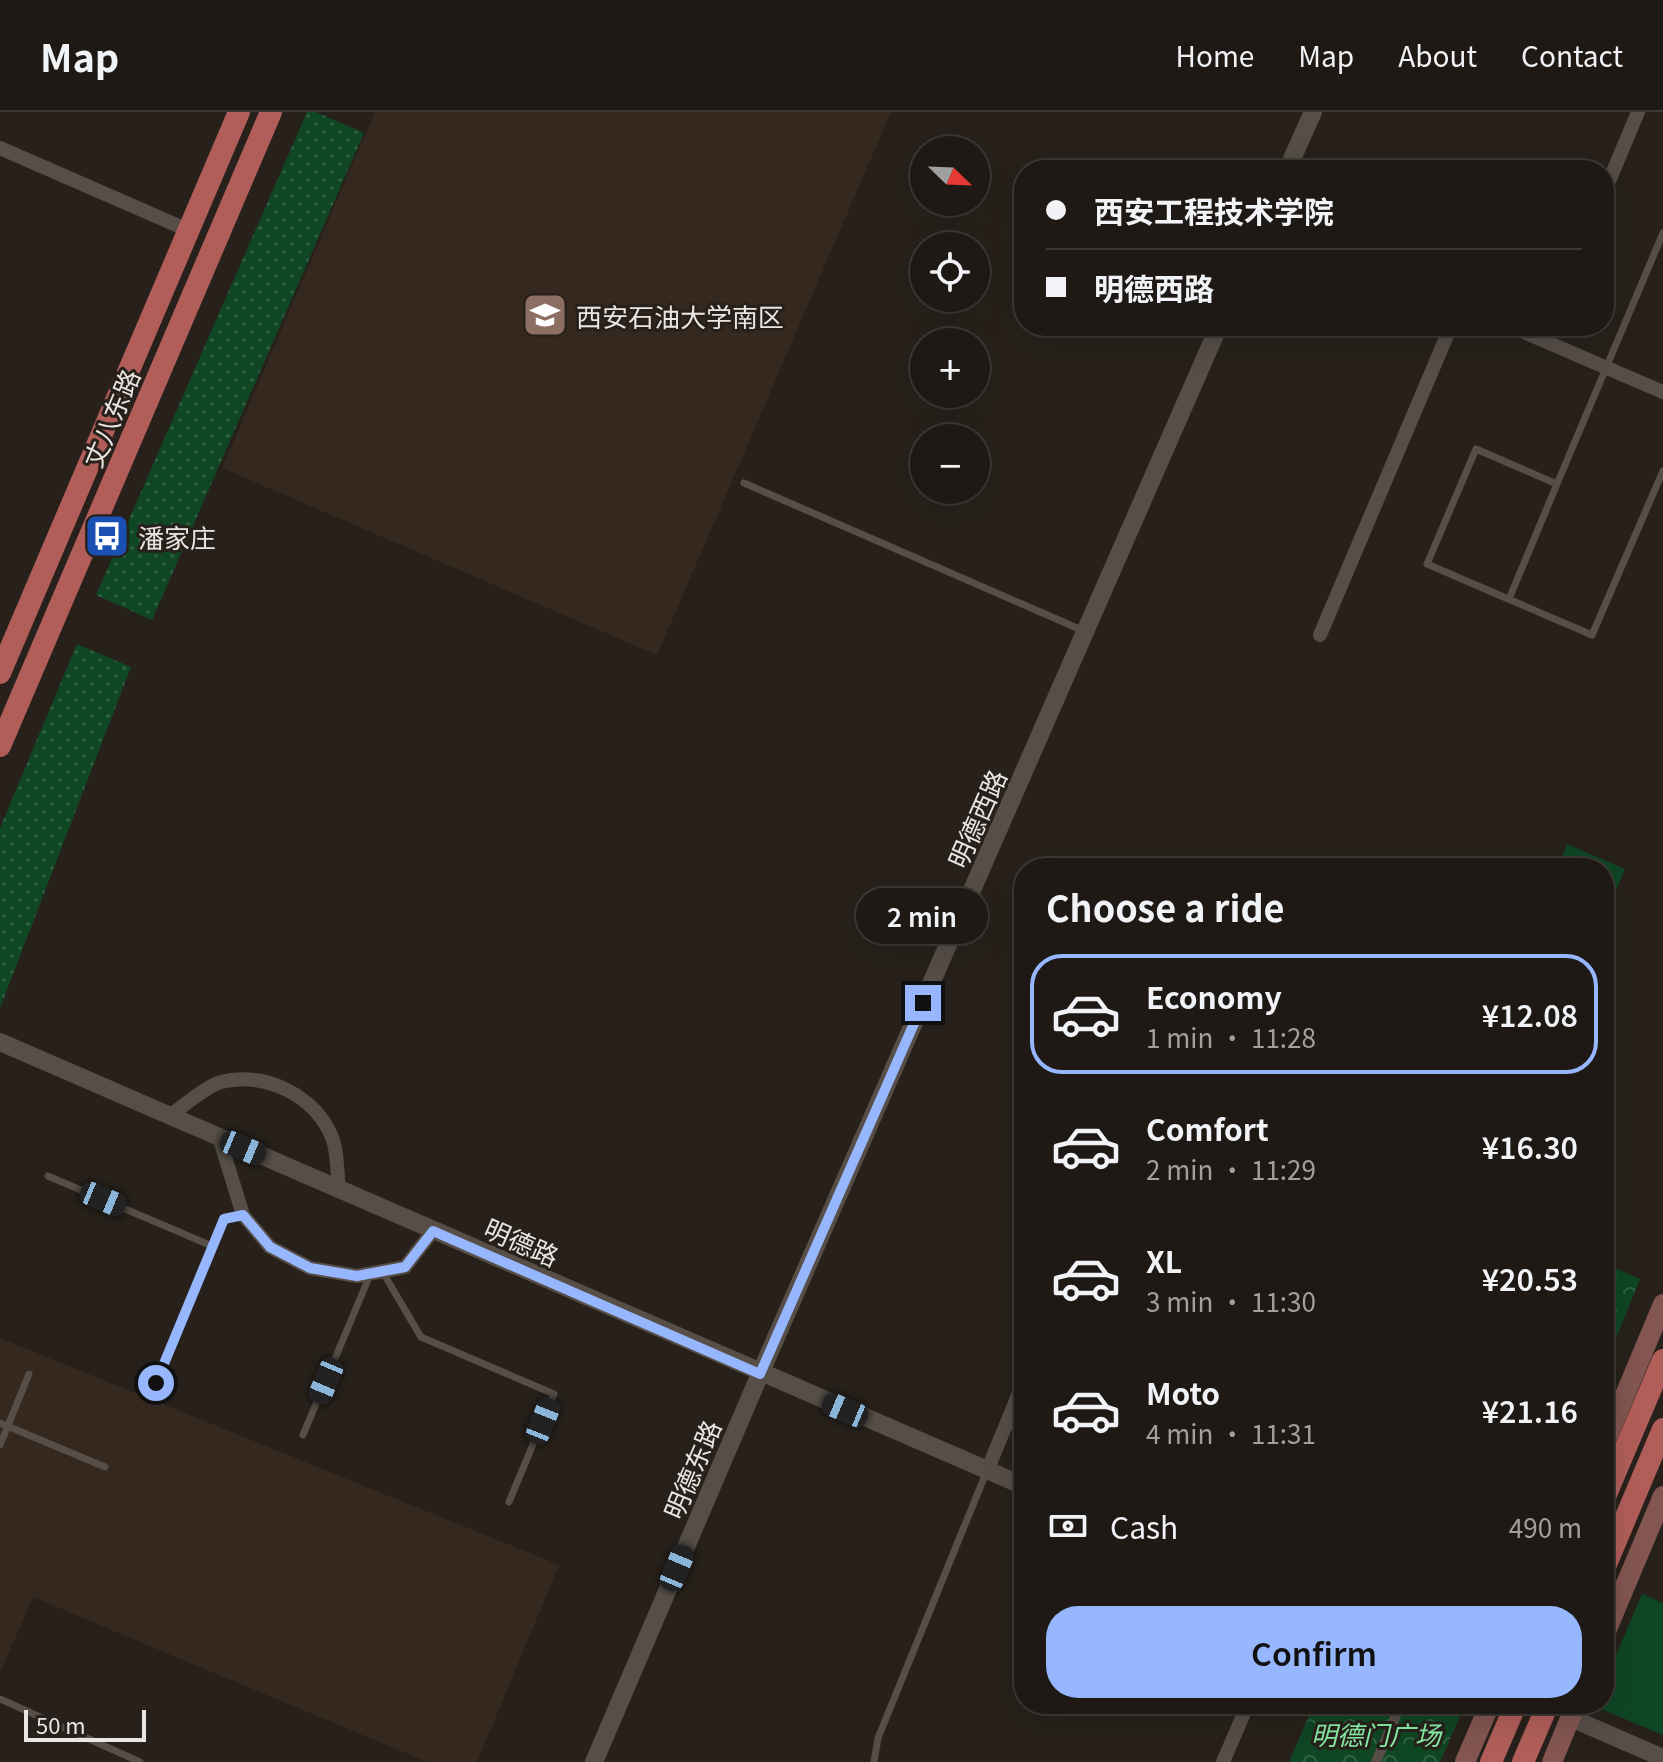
<!DOCTYPE html>
<html lang="en">
<head>
<meta charset="utf-8">
<style>
  :root { --surface:#1e1914; --page:#26221d; --text:#f1f3f6; --muted:#a1a0a0; --line:#3c3834; --accent:#96b6fd }
  body { margin:0; font-family:Georgia,"Noto Sans SC",serif; background:var(--page); color:var(--text); height:100vh; display:flex; flex-direction:column; font-size:30px; white-space:nowrap }
  * { box-sizing:border-box; margin:0 }
  p { font-size:26px; color:var(--muted) }
  .icon { flex:none; width:44px; height:44px; fill:none; stroke:currentColor; stroke-width:2; stroke-linecap:round; stroke-linejoin:round }
  .map { position:relative; flex:1; overflow:hidden }
  .sheet { position:absolute; left:1014px; top:746px; width:600px; height:856px; display:flex; flex-direction:column; background:var(--surface); border-radius:32px; box-shadow:0 8px 32px #0002,0 0 0 2px var(--line) }
  .sheet>* { flex:none }
  .guide { position:absolute; left:1014px; top:48px; width:600px; height:176px; border-radius:32px; box-shadow:0 8px 32px #0002,0 0 0 2px var(--line); display:grid; align-content:center; height:176px; padding:0 32px; background:var(--surface) }
  .needle { width:52px; rotate:113deg }
  .controls { position:absolute; left:910px; top:24px; display:grid; gap:16px }
  .controls a { display:grid; place-items:center; width:80px; height:80px; border-radius:50%; background:var(--surface); box-shadow:0 8px 32px #0002,0 0 0 2px var(--line); font-size:40px }
  .scale { position:absolute; left:24px; bottom:20px; width:122px; box-sizing:border-box; padding-left:8px; border:4px solid #eae5e1; border-top:0; font-size:22px; line-height:28px; white-space:nowrap; color:#eae5e1; -webkit-text-stroke:6px #28211b; paint-order:stroke }
  .end { position:absolute; width:36px; height:36px; margin:-18px; border:10px solid #96b6fd; background:#111; box-shadow:0 0 0 4px #111 }
  .from { border-radius:50% }
  .bubble { position:absolute; height:56px; border-radius:28px; background:var(--surface); box-shadow:0 8px 32px #0002,0 0 0 2px var(--line); font-size:26px; font-weight:600; line-height:56px; text-align:center }
  .car { position:absolute; width:24px; height:48px; margin:-24px -12px; border-radius:10px; box-shadow:0 0 6px 2px #0007; background:linear-gradient(#222 24%,#8ab4d8 0 40%,#222 0 76%,#8ab4d8 0 86%,#222 0) }
  .guide b { display:flex; align-items:center; gap:28px; height:76px; font-size:30px }
  .guide b+b { border-top:2px solid var(--line) }
  .guide i { width:20px; height:20px; background:var(--text) }
  ul { padding:0; list-style:none }
  li { display:flex; align-items:center; gap:24px; height:120px; margin:0 16px 12px; padding:0 16px; border:4px solid transparent; border-radius:32px }
  li div { flex:1 }
  li b { display:block; font-size:30px }
  li em { font-style:normal; font-weight:600 }
  li.on { border-color:var(--accent) }
  li>.icon { width:72px; height:72px; stroke-width:1.5 }
  h2 { padding:0 32px; font-size:36px; line-height:96px }
  .pay { display:flex; align-items:center; gap:20px; height:88px; padding:0 32px; font-size:30px }
  .pay p { margin-inline-start:auto }
  .button { display:flex; gap:16px; margin-top:auto; padding:16px 32px }
  .button a { flex:1; height:92px; border-radius:32px; background:var(--accent); color:#111; font-size:32px; font-weight:600; line-height:92px; text-align:center }
  header { display:flex; align-items:center; gap:48px; box-sizing:border-box; height:112px; padding:0 40px; background:var(--surface); border-bottom:2px solid var(--line) }
  header strong { font-size:38px }
  nav { display:flex; gap:44px; margin-inline-start:auto; font-size:28px }
  .map>svg:first-child { display:block }
</style>
</head>
<body>
<header>
<strong>Map</strong>
<nav><a>Home</a><a>Map</a><a>About</a><a>Contact</a></nav>
</header>
<div class="map">
<svg width="1663" height="1650" viewBox="0 0 1663 1650">
  <defs>
    <pattern id="grass-dots" width="8" height="8" patternUnits="userSpaceOnUse" patternTransform="scale(2)"><rect width="8" height="8" fill="#0f4624"/><path d="M2 2h.1M6 6h.1" fill="none" stroke="#326144" stroke-width="1.8" stroke-linecap="round"/></pattern>
    <pattern id="park-crowns" width="20" height="18" patternUnits="userSpaceOnUse" patternTransform="scale(2)"><rect width="20" height="18" fill="#0f4624"/><path d="M2 6a3 3 0 1 1 6 0M12 15a3 3 0 1 1 6 0" fill="none" stroke="#326144"/></pattern>
  </defs>
  <rect width="100%" height="100%" fill="#28211b"/>
  <path fill="#35291f" d="M375 0H891L657 543 222 356Z
    M0 1226 559 1453 477 1650H427L33 1485 0 1561Z"/>
  <path fill="url(#grass-dots)" d="M307 0H316L364 21 152 508 96 483Z
    M77 532 131 555 0 896V716Z"/>
  <path fill="url(#park-crowns)" d="M1604 1151 1640 1167 1604 1256Z
    M1314 1592H1463V1597L1440 1650H1289Z"/>
  <path fill="#0f4624" d="M1567 732 1625 757 1612 788 1604 785V756H1557Z
    M1642 1482 1663 1491V1623L1594 1594 1604 1592V1571Z"/>
  <g fill="none" stroke-linecap="round" stroke-linejoin="round">
    <path stroke="#564e47" stroke-width="7" d="M1663 121 1557 372 1476 337 1427 452 1592 523 1663 359
      M744 371 1084 519
      M1509 487 1557 372
      M48 1064 212 1134
      M382 1159 421 1225 554 1282 509 1390
      M156 1271 224 1107 243 1103
      M0 1311 105 1355
      M303 1323 370 1163
      M0 1333 29 1262
      M0 1587 140 1650
      M874 1650 878 1626 986 1361"/>
    <path stroke="#564e47" stroke-width="10" d="M1376 1650 1401 1592"/>
    <path stroke="#564e47" stroke-width="14" d="M0 36 188 118
      M1604 81 1638 0
      M1510 214 1663 280
      M1320 523 1451 214
      M169 1004C183 995 206 974 221 970 265 958 318 985 333 1028 338 1043 337 1063 339 1078
      M219 1025 243 1103 270 1135 310 1156 357 1164 405 1155 433 1119
      M987 1359 1024 1269
      M1223 1650 1248 1592"/>
    <path stroke="#564e47" stroke-width="18" d="M1287 58 1313 0
      M0 930 1024 1374
      M1571 1606 1663 1646
      M594 1650 760 1262 1219 214"/>
    <path stroke="#835651" stroke-width="20" d="M1604 1333 1663 1192
      M1604 1524 1663 1384
      M1465 1650 1490 1592
      M1552 1650 1576 1592"/>
    <path stroke="#b15e5a" stroke-width="22" d="M0 561 239 0
      M0 634 271 0
      M1604 1387 1663 1248
      M1604 1457 1663 1317
      M1491 1650 1516 1592
      M1523 1650 1548 1592"/>
  </g>
  <g fill="none" stroke-linecap="round" stroke-linejoin="round">
    <path stroke="#96b6fd" stroke-width="10" d="M156 1271 224 1107 243 1103 270 1135 310 1156 357 1164 405 1155 433 1119 760 1262 923 891"/>
  </g>
  <defs>
    <g id="university-square" transform="scale(2.3)"><rect x="-9" y="-9" width="18" height="18" rx="4" fill="#8d6e63" stroke="#28211b"/><path d="M0-5L7-2L0 1L-7-2ZM-4 1L0 2.5L4 1V4Q0 6-4 4Z" fill="#fff"/></g>
    <g id="bus-square" transform="scale(2.3)"><rect x="-9" y="-9" width="18" height="18" rx="4" fill="#1a4fb4" stroke="#28211b"/><path d="M-5-6H5V4H4V6H2V4H-2V6H-4V4H-5ZM-3.5-4V0h7V-4ZM-3.5 1.2v1.5H-2V1.2ZM2 1.2v1.5H3.5V1.2Z" fill="#fff"/></g>
  </defs>
  <g fill-rule="evenodd">
    <use href="#university-square" x="545" y="203"/>
    <use href="#bus-square" x="107" y="424"/>
  </g>
  <g text-anchor="middle" dominant-baseline="central" stroke-width="6" stroke-linejoin="round" paint-order="stroke">
    <g font-size="26" fill="#eae5e1" stroke="#28211b" text-anchor="start">
      <text x="576" y="203">西安石油大学南区</text>
      <text x="138" y="424">潘家庄</text>
    </g>
    <g font-size="26" fill="#eae5e1" stroke="#28211b">
      <text transform="translate(110 306) rotate(-67)">丈八东路</text>
      <text transform="translate(976 706) rotate(-66)">明德西路</text>
      <text transform="translate(522 1129) rotate(24)">明德路</text>
      <text transform="translate(691 1357) rotate(-67)">明德东路</text>
    </g>
    <g font-size="26" font-style="italic" fill="#87eca5" stroke="#28211b">
      <text x="1376" y="1621">明德门广场</text>
    </g>
  </g>
</svg>
<div class="controls">
<a><svg class="needle" viewBox="-14 -14 28 28"><path d="M0-13l5 13h-10z" fill="#e53935"/><path d="M0 13l5-13h-10z" fill="#a1a0a0"/></svg></a>
<a><svg class="icon" aria-label="locate" viewBox="0 0 24 24"><circle cx="12" cy="12" r="6"/><path d="M12 2v4M12 18v4M2 12h4M18 12h4"/></svg></a>
<a>+</a>
<a>−</a>
</div>
<div class="scale">50 m</div>
<i class="end from" style="left:156px;top:1271px"></i>
<i class="end" style="left:923px;top:891px"></i>
<div class="bubble" style="left:856px;top:776px;width:132px">2 min</div>
<i class="car" style="left:243px;top:1036px;rotate:113deg"></i>
<i class="car" style="left:103px;top:1087px;rotate:113deg"></i>
<i class="car" style="left:326px;top:1269px;rotate:203deg"></i>
<i class="car" style="left:845px;top:1298px;rotate:293deg"></i>
<i class="car" style="left:543px;top:1309px;rotate:22deg"></i>
<i class="car" style="left:677px;top:1456px;rotate:23deg"></i>
<div class="guide">
<b><i class="from"></i>西安工程技术学院</b>
<b><i></i>明德西路</b>
</div>
<section class="sheet">
<h2>Choose a ride</h2>
<ul>
<li class="on"><svg class="icon" aria-label="car" viewBox="0 0 24 24"><path d="M5 17H2v-5l4-1 3-4h7l3 4 3 1v5h-3M9 17h6M6 11h13"/><circle cx="7" cy="17" r="2"/><circle cx="17" cy="17" r="2"/></svg><div><b>Economy</b><p>1 min · 11:28</p></div><em>¥12.08</em></li>
<li><svg class="icon" aria-label="car" viewBox="0 0 24 24"><path d="M5 17H2v-5l4-1 3-4h7l3 4 3 1v5h-3M9 17h6M6 11h13"/><circle cx="7" cy="17" r="2"/><circle cx="17" cy="17" r="2"/></svg><div><b>Comfort</b><p>2 min · 11:29</p></div><em>¥16.30</em></li>
<li><svg class="icon" aria-label="car" viewBox="0 0 24 24"><path d="M5 17H2v-5l4-1 3-4h7l3 4 3 1v5h-3M9 17h6M6 11h13"/><circle cx="7" cy="17" r="2"/><circle cx="17" cy="17" r="2"/></svg><div><b>XL</b><p>3 min · 11:30</p></div><em>¥20.53</em></li>
<li><svg class="icon" aria-label="car" viewBox="0 0 24 24"><path d="M5 17H2v-5l4-1 3-4h7l3 4 3 1v5h-3M9 17h6M6 11h13"/><circle cx="7" cy="17" r="2"/><circle cx="17" cy="17" r="2"/></svg><div><b>Moto</b><p>4 min · 11:31</p></div><em>¥21.16</em></li>
</ul>
<div class="pay"><svg class="icon" aria-label="cash" viewBox="0 0 24 24"><path d="M3 7h18v10H3z"/><circle cx="12" cy="12" r="2"/></svg>Cash<p>490 m</p></div>
<div class="button"><a>Confirm</a></div>
</section>
</div>
</body>
</html>
